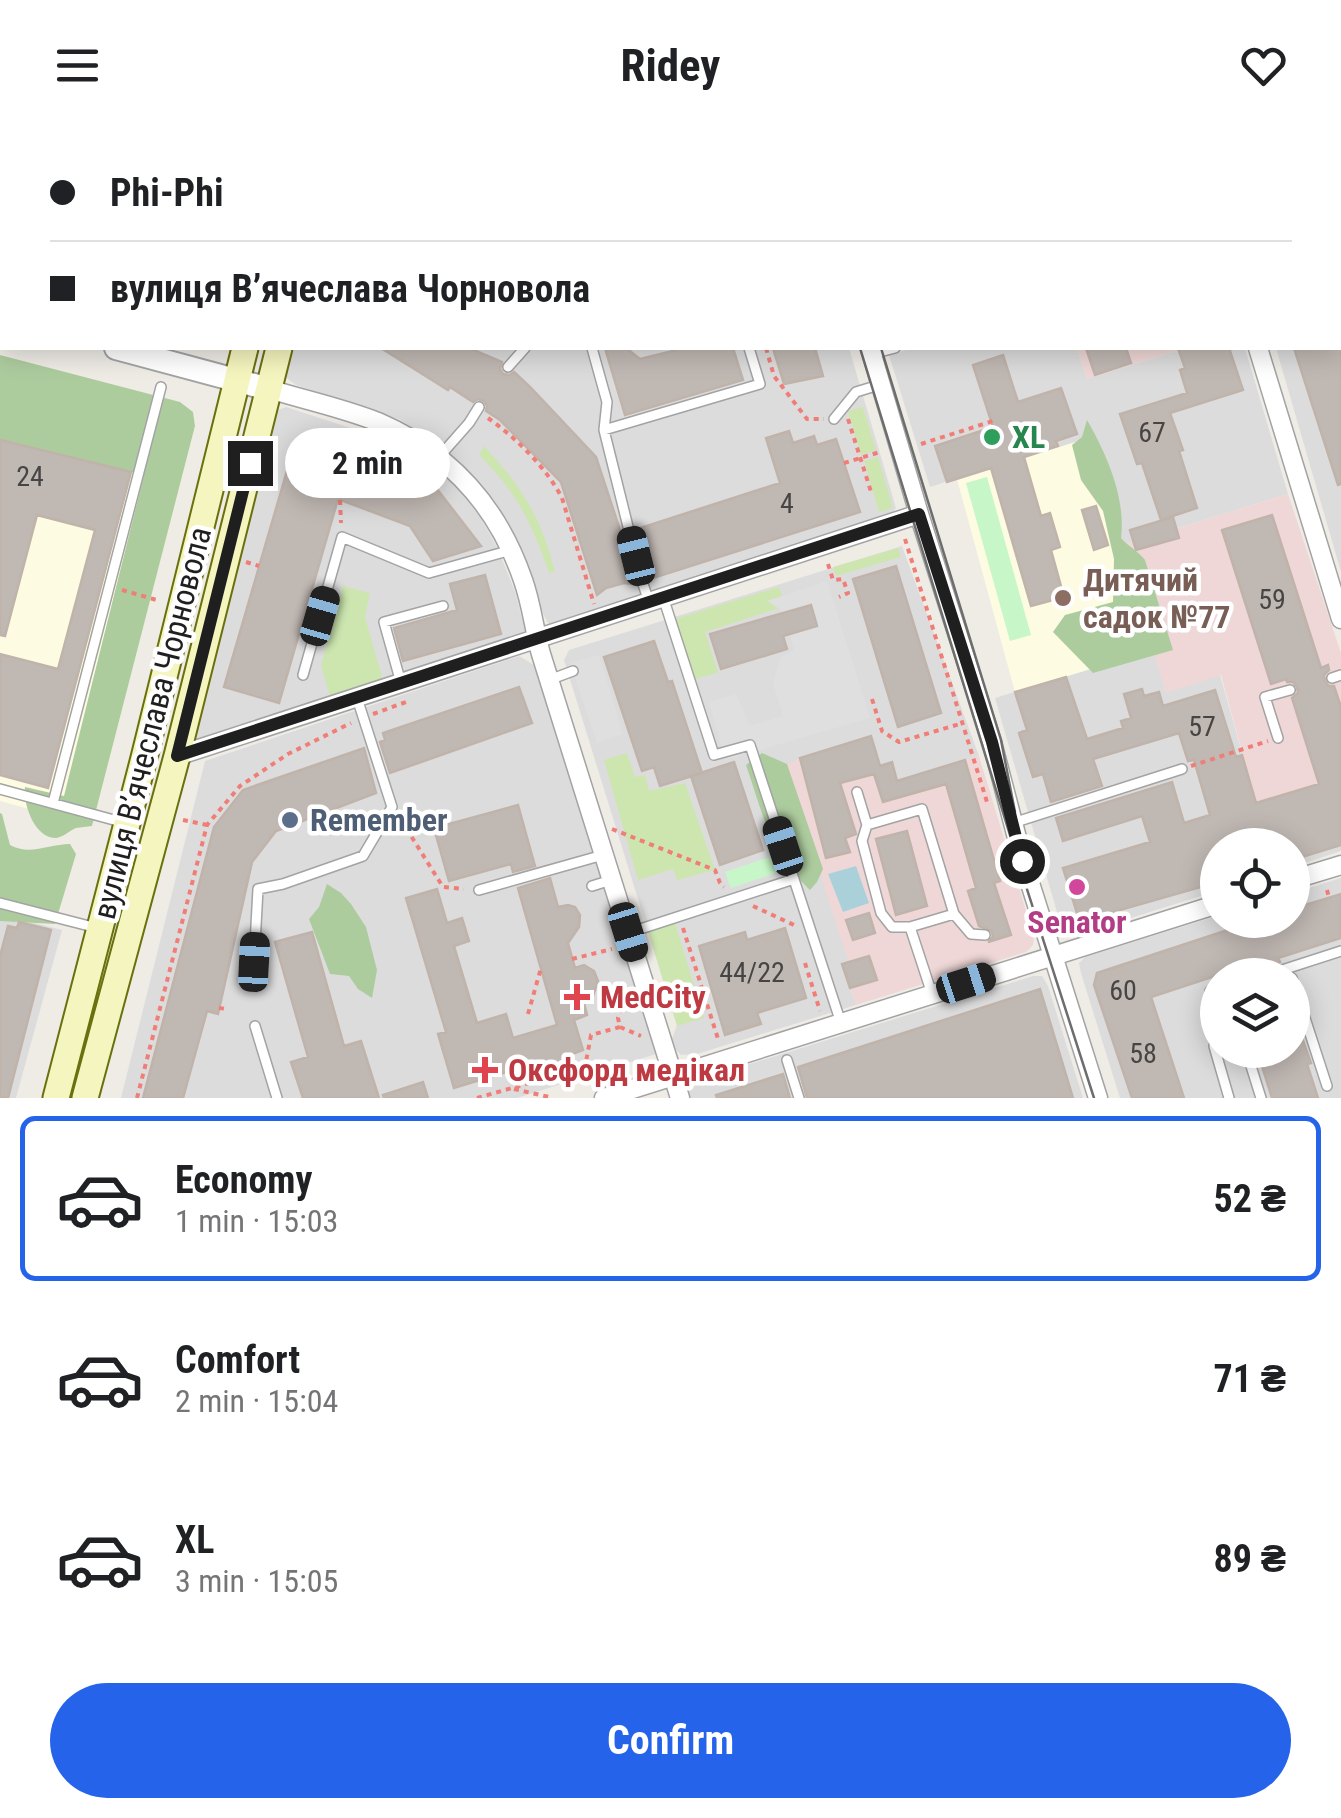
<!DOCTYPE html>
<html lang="en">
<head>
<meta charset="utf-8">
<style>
  :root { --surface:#fff; --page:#f2f2f2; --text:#202124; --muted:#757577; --line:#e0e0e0; --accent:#2563eb }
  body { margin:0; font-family:"Roboto Condensed",sans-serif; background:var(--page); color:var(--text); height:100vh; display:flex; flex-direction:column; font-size:38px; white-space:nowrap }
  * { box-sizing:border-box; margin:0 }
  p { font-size:32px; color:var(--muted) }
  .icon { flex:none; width:55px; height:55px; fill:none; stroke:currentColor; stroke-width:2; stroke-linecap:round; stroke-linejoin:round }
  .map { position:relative; height:968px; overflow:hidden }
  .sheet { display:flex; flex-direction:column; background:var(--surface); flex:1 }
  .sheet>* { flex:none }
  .hud { position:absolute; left:0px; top:0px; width:1342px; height:220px; box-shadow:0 5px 25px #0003; display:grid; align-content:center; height:220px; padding:0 50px; background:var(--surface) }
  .tools { position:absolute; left:1200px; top:698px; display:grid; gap:20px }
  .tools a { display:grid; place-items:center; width:110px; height:110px; border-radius:50%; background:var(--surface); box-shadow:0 5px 25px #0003; font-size:50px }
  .end { position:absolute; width:45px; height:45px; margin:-22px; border:12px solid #1f1f1f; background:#fff; box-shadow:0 0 0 5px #fff }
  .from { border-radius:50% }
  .bubble { position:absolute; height:70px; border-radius:35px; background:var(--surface); box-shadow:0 5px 25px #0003; font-size:32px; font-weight:700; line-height:70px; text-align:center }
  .car { position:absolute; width:30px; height:60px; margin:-30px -15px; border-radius:12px; box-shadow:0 0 8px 2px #0007; background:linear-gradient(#222 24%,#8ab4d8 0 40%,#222 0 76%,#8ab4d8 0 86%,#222 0) }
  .hud b { display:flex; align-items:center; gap:35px; height:95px; font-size:38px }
  .hud b+b { border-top:2px solid var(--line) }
  .hud i { width:25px; height:25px; background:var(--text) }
  ul { padding:18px 0 0; list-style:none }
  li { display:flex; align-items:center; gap:30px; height:165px; margin:0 20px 15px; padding:0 30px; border:5px solid transparent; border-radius:15px }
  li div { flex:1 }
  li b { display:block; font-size:38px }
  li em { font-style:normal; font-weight:700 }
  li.on { border-color:var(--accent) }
  li>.icon { width:90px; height:90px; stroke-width:1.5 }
  .button { display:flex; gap:20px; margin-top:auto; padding:20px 50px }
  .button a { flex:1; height:115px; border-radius:60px; background:var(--accent); color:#fff; font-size:40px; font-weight:700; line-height:115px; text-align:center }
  header { display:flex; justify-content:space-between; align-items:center; height:130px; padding:0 50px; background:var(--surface); font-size:45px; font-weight:700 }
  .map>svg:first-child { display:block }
</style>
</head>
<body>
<header><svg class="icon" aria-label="menu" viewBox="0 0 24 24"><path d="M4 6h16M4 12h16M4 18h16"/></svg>Ridey<svg class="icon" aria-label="heart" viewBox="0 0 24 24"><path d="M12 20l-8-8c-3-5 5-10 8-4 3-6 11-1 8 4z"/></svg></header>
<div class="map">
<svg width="1341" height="968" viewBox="0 0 1341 968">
  <rect width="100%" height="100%" fill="#efece6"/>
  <path fill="#dddcdd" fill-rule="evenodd" d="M0 0H271V2H2V164L0 163Z
    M345 0H786L787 2H345Z
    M890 0H1180L1181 2H891Z
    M1213 0H1341V442L1276 218H1340V2H1214Z
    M291 218H849L896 378 889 388 550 496 539 477 511 400 474 350 442 317 399 289 296 255 284 246Z
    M913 218H1077L1087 249 1185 218H1245L1288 364 1120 416 1057 316 930 357 889 225Z
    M286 277 400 314 434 337 461 361 482 390 498 419 516 464 525 501 516 511 192 617 273 282Z
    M902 416 979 626 897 651 880 636 871 606 848 832 843 835 856 875 697 924 681 925 670 914 677 895 564 530 569 520Z
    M1153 520 1220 545 1256 672 1341 647V721L1293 737 1292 715H1218L1217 761 1083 803 1070 804 1061 796 995 568Z
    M519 526 534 535 656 924 517 968H121L205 631Z
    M1341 748V968H1120L1081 843 1079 833 1085 827 1217 786 1218 790H1292L1293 763ZM1218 845H1292V920H1218Z
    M0 784 62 800 16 968H0Z
    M1033 846H1042L1048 856 1083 968H686L685 962 689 955 698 950Z"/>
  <path fill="#efd7d7" d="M1077 218H1185L1087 249Z
    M1288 364 1341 523V647L1256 673 1221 545 1166 563 1120 416Z
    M871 606 880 635 892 632 897 650 979 626 1034 807 1033 815 1026 822 856 875 842 834 848 831 786 635 800 628Z"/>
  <path fill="#fdfce2" d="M0 225 193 282 195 296 92 696 0 671Z
    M1085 309 1153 520 1015 562 957 349Z"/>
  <path fill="#cde6b0" d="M863 277 876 320 861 325 848 281Z
    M484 316C521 355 542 389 555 442L549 443C531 392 518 364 479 325Z
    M878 327 893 378 879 382 864 331Z
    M898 418 901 427 836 446 833 437Z
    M343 456 370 463 365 487 384 554 331 570 321 535Z
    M779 457 786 476 705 502 718 543 694 549 675 489Z
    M627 623 635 647 645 645 649 661 685 653 715 740 677 750 673 739 638 750 604 630Z
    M675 793 704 888 677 896 648 801Z"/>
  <path fill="#adcc9e" d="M0 225 180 272 193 282 195 296 92 696C87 697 81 697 76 698 69 701 62 708 55 708 34 707 23 674 25 657L64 666 144 345 0 310Z
    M1087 290C1107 325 1126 368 1121 408 1129 417 1138 421 1145 430L1173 520 1093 543 1053 502 1065 485 1113 472 1114 429 1103 381 1081 350 1072 315 1082 307Z
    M762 623 787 634 823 739 817 752 810 760C770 722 763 685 746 635Z
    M0 683 2 684 10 715C30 726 49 714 70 714L76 724 55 794 0 791Z
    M327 754 341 763 351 774 366 797 377 840 372 868 358 859 349 846 330 844 309 789 319 777Z"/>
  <path fill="#c7f6c9" d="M987 347 1031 505 1010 511 966 353Z
    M770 727 776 743 731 758 725 742Z"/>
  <path fill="#dfdfdf" d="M827 451 870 588 725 630 709 572 736 564 750 596 783 586 773 553 780 528 794 520 783 481 767 471Z
    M599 525 623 604 597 613 570 533Z"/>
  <path fill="#aad1da" d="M856 736 869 773 843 782 828 744Z"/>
  <path fill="#c0b8b3" stroke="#c0b3aa" stroke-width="2.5" d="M381 218H469L502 232 500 239 503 244 510 245 514 242 530 257 596 327 621 403 634 454 624 453 606 458 597 465 561 352 500 290 486 281 487 276 484 271 478 269 473 272 450 257 448 260Z
    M605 218H626L640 229 685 218H733L743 250 625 285Z
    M773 218H815L823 246 784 254Z
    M1086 218H1126L1131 233 1095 245Z
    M1178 218H1229L1243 260 1170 283 1183 320 1179 321 1197 378 1161 390 1142 333 1137 334 1120 284 1187 263 1180 240 1185 238Z
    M1294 218H1341V354L1338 355Z
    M1003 225 1018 272 1061 258 1077 304 1056 311 1058 316 1024 327 1041 386 1050 383 1060 417 1051 420 1064 467 1031 476 991 338 947 352 935 316 993 297 973 235Z
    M789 301 793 313 814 306 817 315 836 309 860 382 650 449 637 399 780 353 766 308Z
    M0 310 131 342 48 658 0 645V524L58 539 95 400 37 385 5 506 0 505Z
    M296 310 350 325 437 359 481 416 433 431 410 396 338 369 279 573 224 557Z
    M1096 376 1108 415 1094 420 1082 380Z
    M1272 385 1321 538 1328 535 1329 540 1324 545 1325 551 1329 556H1334L1341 577V715L1292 730V715H1218V752L1092 788 1077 783 1063 738 1150 712 1142 686 1063 711 1056 688 1172 652 1184 693 1210 685 1194 630 1188 631 1179 603 1093 629 1102 656 1051 672 1043 644 1033 647 1019 603 1027 600 1015 562 1066 547 1087 609 1123 598 1121 591 1131 588 1124 564 1142 559 1144 566 1159 562 1163 576 1215 560 1236 627 1242 625 1256 673 1319 654 1292 568 1298 563 1297 557 1293 552H1287L1286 549 1271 554 1222 400Z
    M1173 387 1179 408 1136 420 1130 400Z
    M896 436 941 583 898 597 853 449Z
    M485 445 501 504 403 531 394 498 457 480 450 454Z
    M811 475 817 496 783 506 787 519 721 539 710 504Z
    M654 511 668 552 672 551 702 643 660 656 654 637 642 641 604 527Z
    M519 557 532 593 390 643 380 612 385 610 383 603Z
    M871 606 880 636 892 632 897 651 965 630 1000 751 994 753 1011 805 988 812 993 807 992 801 979 796 968 761 976 758 946 654 883 672 874 644 840 653 856 704 845 708 850 722 826 728 800 628Z
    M364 618 376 663 276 701 252 732 218 884 207 881 183 968H143L214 697 243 660Z
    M734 632 763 720 720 735 691 646Z
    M518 675 535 736 513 742 511 734 449 751 434 698Z
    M907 701 927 776 896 785 876 709Z
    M550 748 558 777 568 775 575 777 580 785 579 797 568 813 575 838 584 835 594 841 598 851 593 866 583 869 587 885 574 890 583 920 572 924 570 933 556 946H547L529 935 454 958 438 904 446 902 406 768 437 759 447 793 462 788 469 811 454 816 477 893 506 884 513 908 557 895 518 758Z
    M1341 764V808L1278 828 1280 832 1271 838 1272 845H1218L1151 867 1184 968H1132L1094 855 1097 843 1258 790H1292V779Z
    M869 783 875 803 853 810 846 790Z
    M19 792 51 800 8 968H0V826L8 796 17 798Z
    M785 798 806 868 757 883 761 894 725 905 699 816 745 802 747 810Z
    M312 802 344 916 361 911 379 968H303L291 932 308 927 275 812Z
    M869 826 877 850 850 858 842 834Z
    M1040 859 1073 968H807L798 937Z
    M1292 880 1311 933 1307 934 1318 968H1272L1257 920H1292Z
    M783 944 790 968H717L716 965Z
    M423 952 428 968H384L383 965Z"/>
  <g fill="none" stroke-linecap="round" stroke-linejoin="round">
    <g stroke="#a3a3a3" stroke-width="12">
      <path id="service" d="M35 0 36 2
        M437 0V2
        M1016 0V2
        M1281 0 1282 2
        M232 2 233 0
        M1340 177H1341
        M592 218 607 272 604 300 760 254 749 218
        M872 224 895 218
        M508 237 525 218
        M834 289 856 262 882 254
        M604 300 640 445 649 472
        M439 327 469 293 479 277
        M663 467 714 625 750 615 841 893
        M303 545 342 407 429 443 511 420
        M1332 548 1341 545
        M549 550 573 541
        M401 553 384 492 443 476
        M1278 608 1265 567 1290 560
        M0 659 125 693
        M857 662 867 695 862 711 881 783 892 797H910
        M53 673 161 257
        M1013 693 1182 639
        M867 695 922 679 954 784
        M592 756 611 750
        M479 760 603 725
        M0 773 97 798
        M628 803 794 749
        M254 832 258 759 283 754 363 726 392 677 357 568
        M1279 841 1341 821
        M1292 848 1327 956
        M1210 861 1218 859
        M932 864 910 797 954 784 971 804 985 805
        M255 896 277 968
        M1214 916 1229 968
        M1246 920 1261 968
        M787 930 799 968"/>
    </g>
    <g stroke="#a3a3a3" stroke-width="21">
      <path id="minor" d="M803 0 804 2
        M1192 0 1193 2
        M870 218 919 384 992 612 1023 731 1098 968
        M1258 218 1341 489
        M269 259C305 270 343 278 378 292 450 323 498 377 523 450 532 475 534 500 541 524L680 968
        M177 626 919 384
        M1292 750 1341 735
        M604 968 1218 774"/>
    </g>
    <g stroke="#a3a3a3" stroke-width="26">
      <path id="tertiary" d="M0 186H2
        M116 218 269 259"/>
    </g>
    <g stroke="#69700d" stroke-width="29">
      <path id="secondary" d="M300 2V0
        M332 2 333 0
        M56 968 145 624 245 218
        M85 968 177 626 279 218"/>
    </g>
    <path stroke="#f07e77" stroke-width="4" stroke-dasharray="5 5" stroke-linecap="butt" d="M918 2 923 0
      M766 218 774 246 807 289H824
      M488 288C516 308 546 337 562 368L594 474
      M848 289 872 365
      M921 314 993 291
      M353 326 358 307
      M844 333 880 322
      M340 370 341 393
      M905 409 987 672
      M246 432 259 436
      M828 434 833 450 843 449 848 463 839 467
      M122 460 160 471
      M872 569 882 601 899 612 963 593
      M373 584 406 572
      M1191 636 1268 611
      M183 690 207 695
      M401 690 443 757 464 759
      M612 699 715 740 720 753 724 757
      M1327 760 1329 768
      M753 776 794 795
      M683 798 719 912
      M572 829 612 819
      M805 833 820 881
      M219 878 227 879
      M528 884 541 838
      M620 897 641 906
      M514 959 549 967
      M137 968 207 695 240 656 288 624 351 593
      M477 968 585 937 591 905 620 897 618 888 627 863"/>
    <use href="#service" stroke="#fff" stroke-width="9"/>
    <use href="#minor" stroke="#fff" stroke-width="18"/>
    <use href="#tertiary" stroke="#fff" stroke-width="22"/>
    <use href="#secondary" stroke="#f5f5bf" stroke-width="25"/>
    <path stroke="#6d6d6d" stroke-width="2.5" d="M793 0 794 2
      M814 0 815 2
      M860 218 1017 728 1094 968
      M881 218 1001 610 1015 682"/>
  </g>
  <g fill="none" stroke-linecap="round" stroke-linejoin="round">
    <path stroke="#1f1f1f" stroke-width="12" d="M250 333 177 626 919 384 992 612 1022 731"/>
  </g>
  <circle fill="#2e9e5b" stroke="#fff" stroke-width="4" cx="992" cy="307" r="10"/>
  <circle fill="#8d6e63" stroke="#fff" stroke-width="4" cx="1063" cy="468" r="10"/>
  <circle fill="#5c6f8a" stroke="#fff" stroke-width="4" cx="290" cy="690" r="10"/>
  <circle fill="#d1479c" stroke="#fff" stroke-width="4" cx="1077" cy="757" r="10"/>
  <g fill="#e0444e" stroke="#fff" stroke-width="4">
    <path d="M572 852h10v10h10v10h-10v10h-10v-10h-10v-10h10z"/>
    <path d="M480 925h10v10h10v10h-10v10h-10v-10h-10v-10h10z"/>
  </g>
  <g text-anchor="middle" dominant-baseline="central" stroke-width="9" stroke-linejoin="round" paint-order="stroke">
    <g font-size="28" fill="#474544">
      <text x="1152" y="302">67</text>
      <text x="30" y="346">24</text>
      <text x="787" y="373">4</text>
      <text x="1272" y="469">59</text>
      <text x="1202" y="596">57</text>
      <text x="752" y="842">44/22</text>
      <text x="1123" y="860">60</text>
      <text x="1143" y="923">58</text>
    </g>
    <g font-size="32" font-weight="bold" fill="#27864d" stroke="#fff" text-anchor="start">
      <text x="1012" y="307">XL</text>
    </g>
    <g font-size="32" font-weight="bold" fill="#785e54" stroke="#fff" text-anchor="start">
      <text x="1083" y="450">Дитячий<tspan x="1083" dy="37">садок №77</tspan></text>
    </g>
    <g font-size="32" fill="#1f1f1f" stroke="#fff">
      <text transform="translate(152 593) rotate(-76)">вулиця Вʼячеслава Чорновола</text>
    </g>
    <g font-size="32" font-weight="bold" fill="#4e5e75" stroke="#fff" text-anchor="start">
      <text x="310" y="690">Remember</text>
    </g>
    <g font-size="32" font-weight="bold" fill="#b23c85" stroke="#fff">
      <text x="1077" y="792">Senator</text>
    </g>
    <g font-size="32" font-weight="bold" fill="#be3a42" stroke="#fff" text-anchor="start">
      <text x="600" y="867">MedCity</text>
      <text x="508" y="940">Оксфорд медікал</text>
    </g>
  </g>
</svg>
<div class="tools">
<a><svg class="icon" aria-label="locate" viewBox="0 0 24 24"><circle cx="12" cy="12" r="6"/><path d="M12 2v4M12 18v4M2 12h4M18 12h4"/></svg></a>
<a><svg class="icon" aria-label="layers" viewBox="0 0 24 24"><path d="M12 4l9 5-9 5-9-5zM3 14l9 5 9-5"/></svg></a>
</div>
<i class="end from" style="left:1022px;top:731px"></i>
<i class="end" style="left:250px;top:333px"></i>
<div class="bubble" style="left:285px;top:298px;width:165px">2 min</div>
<i class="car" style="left:636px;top:426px;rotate:346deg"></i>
<i class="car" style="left:320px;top:486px;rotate:16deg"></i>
<i class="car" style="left:783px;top:716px;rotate:342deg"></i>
<i class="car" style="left:628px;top:802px;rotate:163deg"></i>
<i class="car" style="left:254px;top:832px;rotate:3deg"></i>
<i class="car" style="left:966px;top:853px;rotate:72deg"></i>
<div class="hud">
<b><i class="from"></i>Phi-Phi</b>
<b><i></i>вулиця Вʼячеслава Чорновола</b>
</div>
</div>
<section class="sheet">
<ul>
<li class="on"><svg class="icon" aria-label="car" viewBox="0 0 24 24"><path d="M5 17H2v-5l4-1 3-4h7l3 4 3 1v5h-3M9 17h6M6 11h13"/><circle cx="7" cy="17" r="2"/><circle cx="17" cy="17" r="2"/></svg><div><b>Economy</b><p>1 min · 15:03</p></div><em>52 ₴</em></li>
<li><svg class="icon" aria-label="car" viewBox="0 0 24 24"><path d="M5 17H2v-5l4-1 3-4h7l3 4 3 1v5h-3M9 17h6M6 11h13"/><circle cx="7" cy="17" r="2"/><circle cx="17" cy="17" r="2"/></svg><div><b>Comfort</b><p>2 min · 15:04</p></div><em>71 ₴</em></li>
<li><svg class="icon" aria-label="car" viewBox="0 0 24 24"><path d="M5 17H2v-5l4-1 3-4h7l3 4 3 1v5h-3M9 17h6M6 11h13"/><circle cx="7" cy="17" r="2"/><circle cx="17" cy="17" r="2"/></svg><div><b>XL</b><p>3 min · 15:05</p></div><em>89 ₴</em></li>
</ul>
<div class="button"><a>Confirm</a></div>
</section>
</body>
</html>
